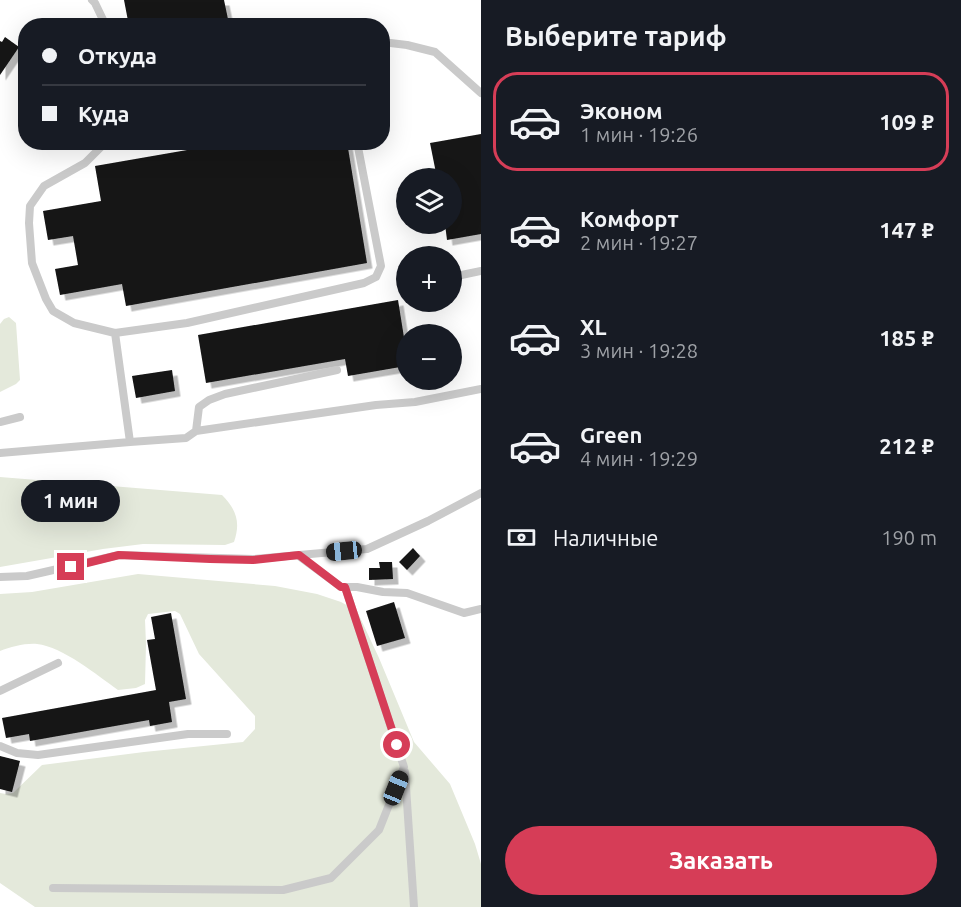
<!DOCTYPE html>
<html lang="ru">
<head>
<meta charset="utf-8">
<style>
  :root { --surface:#171b24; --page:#20242c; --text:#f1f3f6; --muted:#9ea1a6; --line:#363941; --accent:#d63d57 }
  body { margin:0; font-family:Ubuntu,sans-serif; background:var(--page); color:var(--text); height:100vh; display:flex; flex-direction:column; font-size:22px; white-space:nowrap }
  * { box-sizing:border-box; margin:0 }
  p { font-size:20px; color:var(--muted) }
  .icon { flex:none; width:33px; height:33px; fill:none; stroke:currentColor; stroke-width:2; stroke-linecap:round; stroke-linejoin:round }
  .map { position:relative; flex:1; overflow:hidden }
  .details { display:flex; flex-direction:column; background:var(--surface); width:480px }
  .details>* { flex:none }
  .hud { position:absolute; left:18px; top:18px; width:372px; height:132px; border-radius:24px; box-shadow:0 6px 24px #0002; display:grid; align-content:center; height:132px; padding:0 24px; background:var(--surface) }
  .fabs { position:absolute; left:396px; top:168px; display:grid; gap:12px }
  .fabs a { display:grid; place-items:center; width:66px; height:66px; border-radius:50%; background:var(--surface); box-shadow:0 6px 24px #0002; font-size:30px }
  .end { position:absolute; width:27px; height:27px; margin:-14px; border:8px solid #d63d57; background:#fff; box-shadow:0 0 0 3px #fff }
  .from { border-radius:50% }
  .bubble { position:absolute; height:42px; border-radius:21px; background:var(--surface); box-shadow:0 6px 24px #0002; font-size:20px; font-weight:600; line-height:42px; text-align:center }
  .car { position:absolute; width:18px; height:36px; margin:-18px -9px; border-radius:8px; box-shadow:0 0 4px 2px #0007; background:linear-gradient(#222 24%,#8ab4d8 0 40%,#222 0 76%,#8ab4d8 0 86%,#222 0) }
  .hud b { display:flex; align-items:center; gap:21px; height:57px; font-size:22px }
  .hud b+b { border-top:2px solid var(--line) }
  .hud i { width:15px; height:15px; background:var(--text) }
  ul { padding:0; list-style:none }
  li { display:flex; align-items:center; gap:18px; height:99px; margin:0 12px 9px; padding:0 12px; border:3px solid transparent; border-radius:24px }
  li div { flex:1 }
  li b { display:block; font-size:22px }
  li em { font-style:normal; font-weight:600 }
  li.active { border-color:var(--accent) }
  li>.icon { width:54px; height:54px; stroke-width:1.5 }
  h2 { padding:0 24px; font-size:27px; line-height:72px }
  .pay { display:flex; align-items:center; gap:15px; height:66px; padding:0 24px; font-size:22px }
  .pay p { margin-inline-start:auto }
  .action { display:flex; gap:12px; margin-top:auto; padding:12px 24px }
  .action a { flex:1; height:69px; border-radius:36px; background:var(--accent); color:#fff; font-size:24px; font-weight:600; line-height:69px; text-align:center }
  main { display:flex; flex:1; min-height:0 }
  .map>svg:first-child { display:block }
</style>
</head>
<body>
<main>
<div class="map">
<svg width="481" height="907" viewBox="0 0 481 907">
  <defs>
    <filter id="shadow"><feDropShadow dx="5.5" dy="5.5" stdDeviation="0" flood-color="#0004"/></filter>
  </defs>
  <rect width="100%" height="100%" fill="#fff"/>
  <path fill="#e4e9db" d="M9 317 16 323 20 380 16 384 0 392V324L4 319Z
    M0 477 222 495C236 509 241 522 234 542L225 545 143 544 103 549 0 567Z
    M138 574 275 586 317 594 341 602 357 611 379 658 414 742 450 784 475 844 481 864V907H35L0 883V793L6 794 13 793 42 765 144 752 243 742 255 729V716L199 654 180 614 175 611 148 614 145 620 146 644 145 684 136 688 118 690C97 675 63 647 37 644 25 643 11 647 0 651V594L32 592Z"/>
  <path fill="#141414" filter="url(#shadow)" d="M124 0H224L229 24 220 26H129Z
    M5 37 19 47 0 75V41L2 42Z
    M481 134V234L447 240 445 224H452V178H437L430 143Z
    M215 142H347L367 263 126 306 122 284 60 295 55 269 78 265 73 236 48 240 43 211 101 201 95 166 216 145Z
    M398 300 406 350V366L348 376 345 359 206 383 198 335Z
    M172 370 175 391 136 398 132 376Z
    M413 548 420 556 407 570 399 562Z
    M379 562H392L393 579 369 580V568H380Z
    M394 602 405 638 377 646 366 611Z
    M171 613 186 699 169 702 172 722 150 726 149 720 30 741 29 734 6 738 2 718 156 690 147 640 155 639 151 617Z
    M0 756 20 761 12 792 0 789Z"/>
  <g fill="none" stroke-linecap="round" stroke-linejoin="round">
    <path stroke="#cacaca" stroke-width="8" d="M92 0 95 3 106 26
      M382 42 407 45 435 52 481 93
      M452 277 481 271
      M115 333 187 323 364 283 376 277 381 266 357 142
      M0 422 20 417
      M196 431 376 405 415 402 481 389
      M130 442 186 438 196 431 199 407 209 400 225 394 337 370
      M0 453 130 442 115 333 74 323 53 311 46 299 32 263 29 223 30 206 44 186 85 163 106 142
      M299 556 341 587H357L383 592 407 593 464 613 481 609
      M0 577 27 576 119 555 253 559 367 549 428 521 481 493
      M0 691 58 663
      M0 746 17 753 38 755 188 734H227
      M405 772 414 907
      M53 888 283 890 331 878 379 830 404 767 345 587"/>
  </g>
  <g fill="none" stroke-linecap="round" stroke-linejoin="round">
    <path stroke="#d63d57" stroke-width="8" d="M71 567 119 555 210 559 253 560 299 555 341 587H345L397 745"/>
  </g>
</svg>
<div class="fabs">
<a><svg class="icon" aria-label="layers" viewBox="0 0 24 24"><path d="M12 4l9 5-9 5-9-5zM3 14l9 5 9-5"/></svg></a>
<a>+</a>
<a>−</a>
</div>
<i class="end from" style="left:397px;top:745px"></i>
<i class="end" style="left:71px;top:567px"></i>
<div class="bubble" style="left:21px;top:480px;width:99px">1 мин</div>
<i class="car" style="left:344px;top:551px;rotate:264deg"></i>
<i class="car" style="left:396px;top:788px;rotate:22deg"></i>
<div class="hud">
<b><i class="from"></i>Откуда</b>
<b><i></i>Куда</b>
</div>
</div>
<section class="details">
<h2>Выберите тариф</h2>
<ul>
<li class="active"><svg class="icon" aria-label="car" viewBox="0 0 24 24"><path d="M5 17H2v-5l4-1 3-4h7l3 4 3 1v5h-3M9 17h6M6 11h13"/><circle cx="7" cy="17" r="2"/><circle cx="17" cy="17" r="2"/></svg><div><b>Эконом</b><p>1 мин · 19:26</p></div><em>109 ₽</em></li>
<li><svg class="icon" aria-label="car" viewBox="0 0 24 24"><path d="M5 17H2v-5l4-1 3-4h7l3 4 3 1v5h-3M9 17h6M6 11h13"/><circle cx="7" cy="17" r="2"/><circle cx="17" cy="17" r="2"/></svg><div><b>Комфорт</b><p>2 мин · 19:27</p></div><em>147 ₽</em></li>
<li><svg class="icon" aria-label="car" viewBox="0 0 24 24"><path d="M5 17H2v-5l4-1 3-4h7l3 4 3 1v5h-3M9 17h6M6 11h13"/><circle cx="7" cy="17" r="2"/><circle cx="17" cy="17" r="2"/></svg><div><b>XL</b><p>3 мин · 19:28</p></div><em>185 ₽</em></li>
<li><svg class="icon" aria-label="car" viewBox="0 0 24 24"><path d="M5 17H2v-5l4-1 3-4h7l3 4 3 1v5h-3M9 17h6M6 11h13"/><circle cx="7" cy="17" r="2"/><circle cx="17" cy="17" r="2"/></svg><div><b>Green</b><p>4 мин · 19:29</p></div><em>212 ₽</em></li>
</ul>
<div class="pay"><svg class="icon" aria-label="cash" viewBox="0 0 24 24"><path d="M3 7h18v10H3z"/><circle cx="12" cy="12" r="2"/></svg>Наличные<p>190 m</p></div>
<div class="action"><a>Заказать</a></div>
</section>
</main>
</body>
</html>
